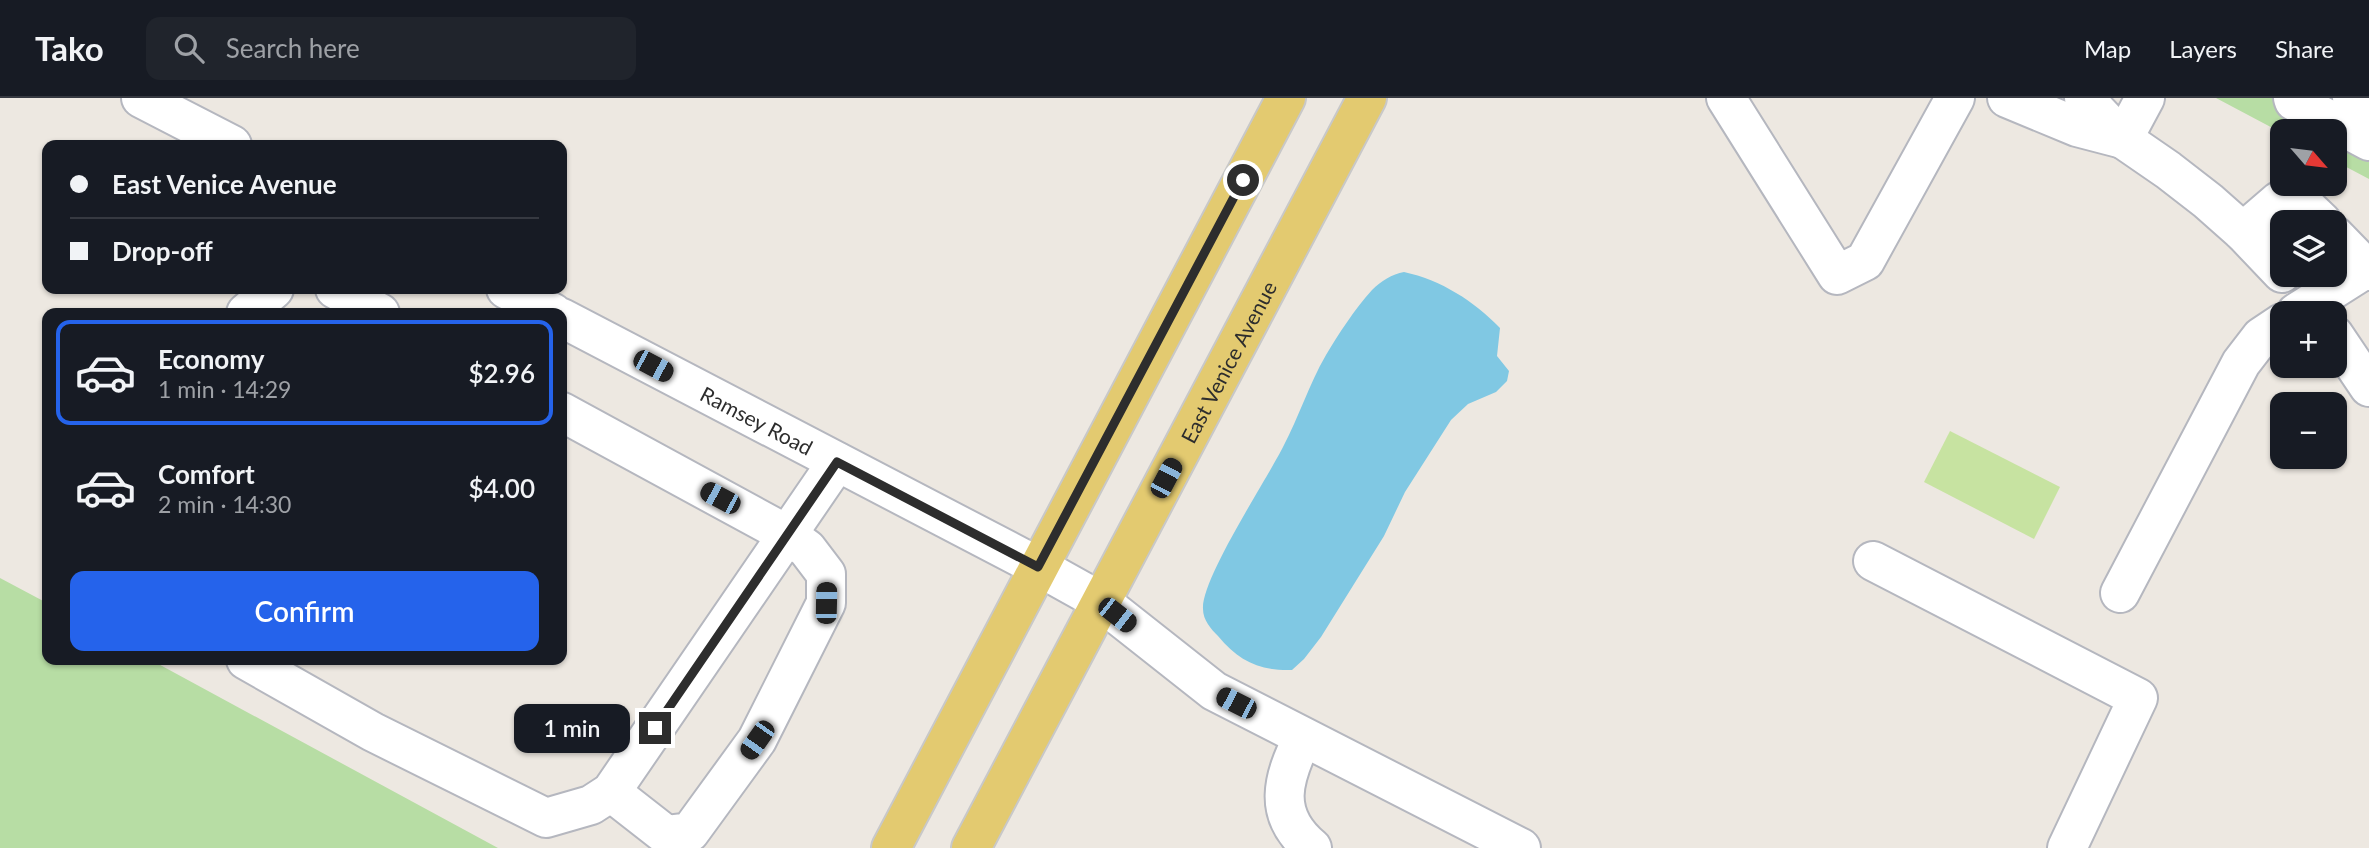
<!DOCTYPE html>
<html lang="en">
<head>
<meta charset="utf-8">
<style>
  :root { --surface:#171b24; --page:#20242c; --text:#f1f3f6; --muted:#9ea1a6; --line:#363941; --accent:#2563eb }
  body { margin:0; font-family:Lato,sans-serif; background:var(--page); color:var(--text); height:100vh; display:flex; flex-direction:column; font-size:26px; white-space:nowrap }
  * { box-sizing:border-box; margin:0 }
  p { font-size:23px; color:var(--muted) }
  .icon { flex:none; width:38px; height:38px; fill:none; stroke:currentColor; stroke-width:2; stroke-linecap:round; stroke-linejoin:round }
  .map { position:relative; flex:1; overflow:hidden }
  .sheet { position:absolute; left:42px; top:210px; width:525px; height:357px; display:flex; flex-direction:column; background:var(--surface); border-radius:14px; box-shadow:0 2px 5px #0004 }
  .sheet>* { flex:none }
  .guide { position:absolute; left:42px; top:42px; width:525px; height:154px; border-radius:14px; box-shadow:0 2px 5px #0004; display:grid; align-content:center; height:154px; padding:0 28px; background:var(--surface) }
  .needle { width:46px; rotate:118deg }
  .tools { position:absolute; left:2270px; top:21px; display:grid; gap:14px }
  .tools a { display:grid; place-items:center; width:77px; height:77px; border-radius:14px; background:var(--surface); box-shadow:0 2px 5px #0004; font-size:35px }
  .end { position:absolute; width:32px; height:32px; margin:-16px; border:9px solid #2d2d2d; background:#fff; box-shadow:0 0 0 4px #fff }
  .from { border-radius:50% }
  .bubble { position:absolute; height:49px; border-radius:14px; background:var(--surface); box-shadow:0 2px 5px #0004; font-size:23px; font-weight:600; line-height:49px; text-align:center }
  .car { position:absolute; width:21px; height:42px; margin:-21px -10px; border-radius:9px; box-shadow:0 0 5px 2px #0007; background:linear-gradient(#222 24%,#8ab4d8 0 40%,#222 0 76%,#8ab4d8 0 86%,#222 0) }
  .guide b { display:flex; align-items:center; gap:24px; height:66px; font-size:26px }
  .guide b+b { border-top:2px solid var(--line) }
  .guide i { width:18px; height:18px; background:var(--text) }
  ul { padding:12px 0 0; list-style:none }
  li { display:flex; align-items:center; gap:21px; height:105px; margin:0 14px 10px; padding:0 14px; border:4px solid transparent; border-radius:14px }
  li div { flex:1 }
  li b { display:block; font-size:26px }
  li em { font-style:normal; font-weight:600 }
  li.on { border-color:var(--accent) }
  li>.icon { width:63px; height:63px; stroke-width:1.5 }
  .primary-button { display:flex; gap:14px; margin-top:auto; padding:14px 28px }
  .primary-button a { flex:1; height:80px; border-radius:14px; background:var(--accent); color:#fff; font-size:28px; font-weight:600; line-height:80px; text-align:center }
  header { display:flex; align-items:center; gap:42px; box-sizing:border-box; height:98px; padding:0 35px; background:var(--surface); border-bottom:2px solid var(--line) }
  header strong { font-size:33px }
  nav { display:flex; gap:38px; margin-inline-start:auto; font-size:24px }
  .search { width:490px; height:63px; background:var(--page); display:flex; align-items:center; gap:18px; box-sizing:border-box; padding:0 24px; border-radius:14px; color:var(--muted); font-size:26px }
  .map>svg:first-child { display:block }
</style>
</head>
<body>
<header>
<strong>Tako</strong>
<div class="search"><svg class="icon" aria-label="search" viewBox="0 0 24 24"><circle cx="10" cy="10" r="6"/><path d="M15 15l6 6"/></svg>Search here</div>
<nav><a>Map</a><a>Layers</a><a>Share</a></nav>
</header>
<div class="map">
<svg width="2369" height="750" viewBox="0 0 2369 750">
  <rect width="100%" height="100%" fill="#ede8e1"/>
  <path fill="#b7dda4" d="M2216 0H2369V81L2335 63 2334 33H2282V35Z
    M0 480 47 505V562H151L498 750H0Z"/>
  <path fill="#c7e3a1" d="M1950 333 2060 389 2034 441 1924 384Z"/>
  <path fill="#80c8e3" d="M1404 174C1441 182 1474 203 1500 230L1497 258 1509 273 1507 283 1496 294 1468 306 1451 322 1405 394 1384 438 1321 539 1304 561 1292 572C1259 573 1239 563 1218 538 1211 531 1203 522 1203 511 1201 481 1267 381 1283 349 1299 319 1309 286 1326 257 1339 235 1355 211 1372 192 1381 183 1392 176 1404 174Z"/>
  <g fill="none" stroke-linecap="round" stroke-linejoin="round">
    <g stroke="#b5b7bf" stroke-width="42">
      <g id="minor">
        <path d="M141 0 232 47"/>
        <path d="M1726 0 1837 177 1865 163 1955 0"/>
        <path d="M2007 0 2077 29 2123 41"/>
        <path d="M2084 0 2123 41 2168 72 2208 103 2243 134 2282 175"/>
        <path d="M2293 0 2294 3 2369 43"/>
        <path d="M2352 0 2369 9"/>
        <path d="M2123 41 2145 0"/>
        <path d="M2243 134 2279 103 2290 99 2301 104 2322 124"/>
        <path d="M2334 137 2369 173"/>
        <path d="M335 191 380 215"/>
        <path d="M506 191 553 215"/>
        <path d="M246 215 274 191"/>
        <path d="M2296 215 2367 170"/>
        <path id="s1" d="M562 220 1039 469 1100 503 1214 593 1521 750"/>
        <path d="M2334 237 2369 289"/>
        <path d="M562 314 788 437 807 451 826 476V505L757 642 690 734 666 737 611 694"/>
        <path d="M1873 463 2138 600 2067 750"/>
        <path d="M2120 495 2241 265 2261 239 2282 225"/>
        <path d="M246 562 373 634 546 720 591 707 611 694 837 364"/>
        <path d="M1303 639C1283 680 1271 716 1312 750"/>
      </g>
    </g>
    <g stroke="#c8c8c8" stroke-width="42">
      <g id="major">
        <path d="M891 750 1286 0"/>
        <path id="s2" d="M971 750 1367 0"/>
      </g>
    </g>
    <use href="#minor" stroke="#fff" stroke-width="38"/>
    <use href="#major" stroke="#e3ca70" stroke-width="38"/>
  </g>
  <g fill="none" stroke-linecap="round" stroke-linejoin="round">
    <path stroke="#2d2d2d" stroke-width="9" d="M655 630 837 364 1038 469 1243 82"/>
  </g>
  <g text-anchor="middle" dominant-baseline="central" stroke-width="7" stroke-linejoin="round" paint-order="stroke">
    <g font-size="21" fill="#2d2d2d" stroke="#fff">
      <text stroke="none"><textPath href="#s2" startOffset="550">East Venice Avenue</textPath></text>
      <text stroke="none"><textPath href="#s1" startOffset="220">Ramsey Road</textPath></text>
    </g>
  </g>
</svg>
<div class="tools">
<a><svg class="needle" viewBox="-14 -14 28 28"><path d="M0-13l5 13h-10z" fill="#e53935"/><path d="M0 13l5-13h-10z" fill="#9ea1a6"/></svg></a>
<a><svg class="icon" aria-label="layers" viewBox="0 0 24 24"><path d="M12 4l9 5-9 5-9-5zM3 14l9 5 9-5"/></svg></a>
<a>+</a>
<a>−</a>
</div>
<i class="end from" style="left:1243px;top:82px"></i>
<i class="end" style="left:655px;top:630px"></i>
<div class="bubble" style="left:514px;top:606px;width:116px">1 min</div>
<i class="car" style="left:653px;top:268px;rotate:118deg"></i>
<i class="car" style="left:1166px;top:380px;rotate:28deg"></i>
<i class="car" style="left:720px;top:400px;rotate:298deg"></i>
<i class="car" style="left:826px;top:505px;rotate:1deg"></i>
<i class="car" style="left:1117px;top:517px;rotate:128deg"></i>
<i class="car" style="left:1236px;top:605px;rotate:297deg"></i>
<i class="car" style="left:757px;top:642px;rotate:215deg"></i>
<div class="guide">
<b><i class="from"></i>East Venice Avenue</b>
<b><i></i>Drop-off</b>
</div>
<section class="sheet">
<ul>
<li class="on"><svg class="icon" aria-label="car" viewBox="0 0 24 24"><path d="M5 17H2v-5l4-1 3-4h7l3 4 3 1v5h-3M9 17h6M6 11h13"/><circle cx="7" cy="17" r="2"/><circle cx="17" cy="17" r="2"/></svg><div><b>Economy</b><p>1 min · 14:29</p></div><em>$2.96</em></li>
<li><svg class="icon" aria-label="car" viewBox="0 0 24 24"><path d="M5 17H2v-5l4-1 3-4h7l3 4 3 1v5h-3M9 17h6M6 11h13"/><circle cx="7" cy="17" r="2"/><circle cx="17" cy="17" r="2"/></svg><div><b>Comfort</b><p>2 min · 14:30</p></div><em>$4.00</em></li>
</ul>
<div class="primary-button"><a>Confirm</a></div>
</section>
</div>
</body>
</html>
